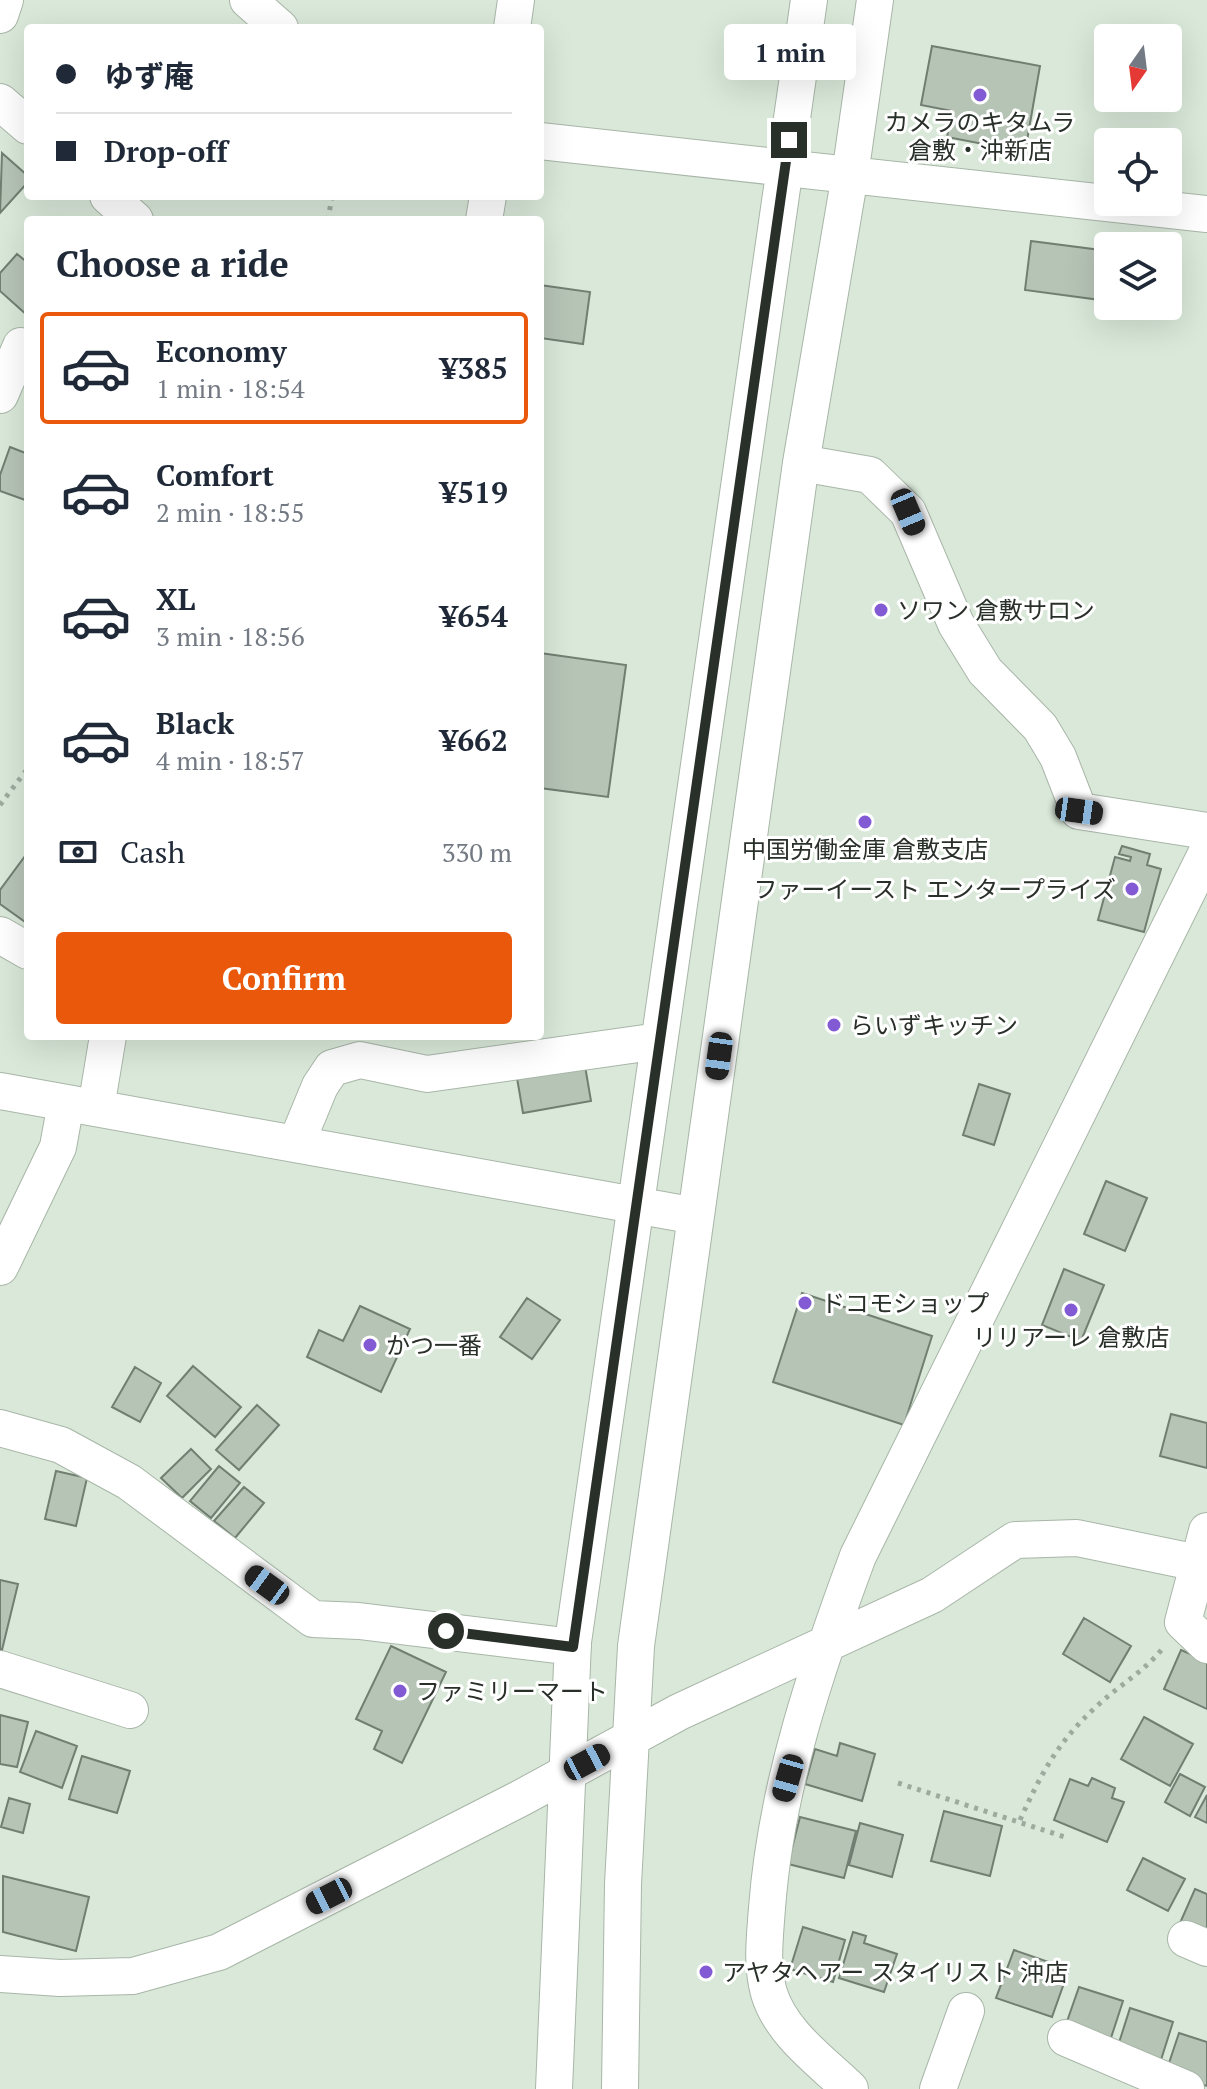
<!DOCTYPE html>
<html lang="en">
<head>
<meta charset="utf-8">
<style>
  :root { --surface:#fff; --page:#f6f6f7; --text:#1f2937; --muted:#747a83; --line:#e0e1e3; --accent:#ea580c }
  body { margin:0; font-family:"PT Serif","Noto Sans JP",serif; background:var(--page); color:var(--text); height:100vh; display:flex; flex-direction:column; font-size:30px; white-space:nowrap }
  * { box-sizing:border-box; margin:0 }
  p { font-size:26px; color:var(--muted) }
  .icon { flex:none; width:44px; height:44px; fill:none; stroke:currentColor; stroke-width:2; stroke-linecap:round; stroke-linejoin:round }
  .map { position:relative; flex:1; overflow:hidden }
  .panel { position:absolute; left:24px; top:216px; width:520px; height:824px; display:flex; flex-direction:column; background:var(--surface); border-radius:8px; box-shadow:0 8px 32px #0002 }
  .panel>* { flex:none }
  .guide { position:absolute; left:24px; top:24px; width:520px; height:176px; border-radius:8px; box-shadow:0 8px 32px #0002; display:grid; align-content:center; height:176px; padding:0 32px; background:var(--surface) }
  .needle { width:52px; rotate:194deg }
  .fabs { position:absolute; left:1094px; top:24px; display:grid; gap:16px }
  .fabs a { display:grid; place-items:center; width:88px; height:88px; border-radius:8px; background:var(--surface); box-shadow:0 8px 32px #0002; font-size:40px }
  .end { position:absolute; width:36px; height:36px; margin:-18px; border:10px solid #292f29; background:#fff; box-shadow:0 0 0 4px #fff }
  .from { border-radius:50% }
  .bubble { position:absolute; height:56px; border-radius:8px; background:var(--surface); box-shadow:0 8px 32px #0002; font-size:26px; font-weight:600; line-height:56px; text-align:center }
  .car { position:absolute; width:24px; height:48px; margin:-24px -12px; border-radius:10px; box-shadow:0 0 6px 2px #0007; background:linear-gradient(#222 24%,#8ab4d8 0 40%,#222 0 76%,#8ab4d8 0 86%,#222 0) }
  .guide b { display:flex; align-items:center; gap:28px; height:76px; font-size:30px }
  .guide b+b { border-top:2px solid var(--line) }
  .guide i { width:20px; height:20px; background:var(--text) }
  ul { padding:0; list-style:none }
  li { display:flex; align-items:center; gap:24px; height:112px; margin:0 16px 12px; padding:0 16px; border:4px solid transparent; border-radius:8px }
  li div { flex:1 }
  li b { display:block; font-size:30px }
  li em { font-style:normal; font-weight:600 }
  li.active { border-color:var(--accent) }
  li>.icon { width:72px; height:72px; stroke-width:1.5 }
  h2 { padding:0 32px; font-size:36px; line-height:96px }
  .pay { display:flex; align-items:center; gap:20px; height:88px; padding:0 32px; font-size:30px }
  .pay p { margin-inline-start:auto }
  .cta { display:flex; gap:16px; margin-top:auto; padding:16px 32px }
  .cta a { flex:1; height:92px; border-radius:8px; background:var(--accent); color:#fff; font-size:32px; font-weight:600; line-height:92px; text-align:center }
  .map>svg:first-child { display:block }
</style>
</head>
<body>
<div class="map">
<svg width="1207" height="2089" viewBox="0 0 1207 2089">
  <rect width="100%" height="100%" fill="#d9e8d9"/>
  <path fill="#b6c4b6" stroke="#717e71" stroke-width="2" d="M932 46 1040 66 1025 152 947 137 952 111 921 105Z
    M2 153 28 176V182L0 213Z
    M1031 241 1108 251V301L1025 290Z
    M17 254 28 263V316L0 291V273Z
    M540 285 590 292 583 344 540 338Z
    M10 447 28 454V501L0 491V475Z
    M540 653 626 665 608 797 540 788Z
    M1122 846 1150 854 1147 865 1161 869 1144 932 1098 920 1115 857 1130 861 1131 857 1119 854Z
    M28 852V924L0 904V890Z
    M585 1066 591 1101 523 1113 517 1078Z
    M979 1084 1010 1094 994 1145 963 1135Z
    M1106 1181 1147 1198 1125 1251 1084 1234Z
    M1064 1269 1104 1285 1081 1341 1042 1325Z
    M802 1293 932 1336 904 1425 773 1382Z
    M527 1298 560 1320 532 1359 500 1337Z
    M360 1306 410 1329 381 1392 307 1357 319 1330 343 1341Z
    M193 1366 241 1407 215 1437 167 1396Z
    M135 1367 161 1383 140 1422 112 1407Z
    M257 1405 279 1425 239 1470 216 1450Z
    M1171 1414 1207 1423V1468L1160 1456Z
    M191 1449 211 1469 182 1498 161 1478Z
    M219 1466 240 1483 211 1518 190 1501Z
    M56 1471 87 1478 76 1526 45 1519Z
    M244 1487 264 1503 235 1538 214 1521Z
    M0 1580 18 1584 2 1650 0 1649Z
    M1084 1618 1131 1646 1110 1682 1063 1654Z
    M391 1646 446 1672 402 1763 374 1749 382 1731 356 1719Z
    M1181 1650 1207 1661V1709L1164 1689Z
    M0 1715 28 1722 17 1767 0 1764Z
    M1144 1717 1193 1744 1170 1786 1121 1759Z
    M36 1731 77 1746 62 1788 20 1772Z
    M840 1743 875 1754 862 1801 805 1784 815 1749 837 1756Z
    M82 1756 130 1771 117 1813 69 1799Z
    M1180 1774 1205 1787 1190 1816 1165 1802Z
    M1092 1778 1115 1788 1112 1798 1124 1802 1107 1842 1054 1820 1070 1779 1088 1786Z
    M1207 1795V1823L1195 1817Z
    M9 1798 30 1804 23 1833 1 1827Z
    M944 1811 1002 1826 990 1876 931 1861Z
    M800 1817 856 1831 844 1878 788 1864Z
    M860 1823 903 1835 892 1877 849 1865Z
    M1143 1858 1185 1879 1168 1911 1127 1890Z
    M3 1876 89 1897 76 1951 3 1932Z
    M1195 1889 1207 1894V1936L1180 1923Z
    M803 1927 845 1940 833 1982 790 1969Z
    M853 1932 866 1936 864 1943 897 1954 884 1992 839 1978Z
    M1014 1950 1069 1969 1052 2017 996 1998Z
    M1079 1987 1123 2001 1109 2044 1064 2030Z
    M1130 2008 1173 2022 1160 2063 1117 2049Z
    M1179 2033 1207 2042V2086L1166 2072Z"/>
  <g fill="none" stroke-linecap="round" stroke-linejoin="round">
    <g stroke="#a8b6a8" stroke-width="38">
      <path id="minor" d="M248 0 280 28
        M0 15 5 0
        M512 28 516 0
        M0 102 28 126
        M540 141 1207 214
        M108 196 135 220
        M484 220 488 196
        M0 395 21 346
        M801 463 870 475 908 512 956 624 985 671 1040 727 1058 757 1079 811 1207 831
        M0 935 28 951
        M0 1091 696 1216
        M96 1108 108 1036
        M296 1144 320 1086 332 1068 360 1060 427 1074 659 1041
        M0 1267 58 1147 66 1103
        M0 1428 61 1445 129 1482 313 1619 359 1621 573 1647
        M1207 1531 1183 1622 1207 1645
        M0 1669 130 1710
        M1186 1939 1207 1948
        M0 1974 60 1978 133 1976 219 1952 521 1798 679 1712 932 1595 1015 1540 1077 1538 1207 1565
        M1066 2038 1186 2089
        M554 2089 573 1642 809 0
        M620 2089 623 1884 636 1646 801 463 850 175 875 0
        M850 2089C821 2061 781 2033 769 1993 761 1965 765 1936 767 1908 776 1787 816 1669 858 1556L1207 852
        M938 2089 966 2011"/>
    </g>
    <path stroke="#9eaa9e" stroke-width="5" stroke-dasharray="4 6" stroke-linecap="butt" d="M328 220 332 196
      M0 805 28 768
      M898 1783 1068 1838
      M1020 1820C1041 1774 1058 1741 1097 1706 1119 1685 1144 1672 1163 1648"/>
    <use href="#minor" stroke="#fff" stroke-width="36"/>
  </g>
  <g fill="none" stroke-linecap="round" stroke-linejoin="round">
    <path stroke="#292f29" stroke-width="10" d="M446 1631 573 1647 789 140"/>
  </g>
  <g fill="#825ad4" stroke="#fff" stroke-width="3">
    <circle cx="980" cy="95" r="8"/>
    <circle cx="881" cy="610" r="8"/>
    <circle cx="865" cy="822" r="8"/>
    <circle cx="1132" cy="889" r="8"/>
    <circle cx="834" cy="1025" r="8"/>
    <circle cx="805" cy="1303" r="8"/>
    <circle cx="1071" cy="1310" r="8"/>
    <circle cx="370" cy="1345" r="8"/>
    <circle cx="400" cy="1691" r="8"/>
    <circle cx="706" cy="1972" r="8"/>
  </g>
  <g text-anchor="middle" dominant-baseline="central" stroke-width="6" stroke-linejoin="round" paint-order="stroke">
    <g font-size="24" fill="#292f29" stroke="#fff" text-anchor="start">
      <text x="980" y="122" text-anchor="middle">カメラのキタムラ<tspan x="980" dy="28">倉敷・沖新店</tspan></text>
      <text x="897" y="610">ソワン 倉敷サロン</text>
      <text x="865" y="849" text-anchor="middle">中国労働金庫 倉敷支店</text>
      <text x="1116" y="889" text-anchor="end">ファーイースト エンタープライズ</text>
      <text x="850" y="1025">らいずキッチン</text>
      <text x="821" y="1303">ドコモショップ</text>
      <text x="1071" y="1337" text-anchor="middle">リリアーレ 倉敷店</text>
      <text x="386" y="1345">かつ一番</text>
      <text x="416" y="1691">ファミリーマート</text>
      <text x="722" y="1972">アヤタヘアー スタイリスト 沖店</text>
    </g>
  </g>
</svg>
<div class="fabs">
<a><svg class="needle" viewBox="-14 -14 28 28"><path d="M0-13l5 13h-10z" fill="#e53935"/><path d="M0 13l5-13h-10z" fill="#747a83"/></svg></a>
<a><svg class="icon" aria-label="locate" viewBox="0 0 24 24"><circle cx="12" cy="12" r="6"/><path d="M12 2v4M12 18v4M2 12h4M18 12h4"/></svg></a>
<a><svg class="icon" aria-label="layers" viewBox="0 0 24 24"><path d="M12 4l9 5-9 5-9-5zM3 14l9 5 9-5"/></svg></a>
</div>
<i class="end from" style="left:446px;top:1631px"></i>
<i class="end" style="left:789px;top:140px"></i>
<div class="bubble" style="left:724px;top:24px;width:132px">1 min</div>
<i class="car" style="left:908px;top:512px;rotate:157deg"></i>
<i class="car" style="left:1079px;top:811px;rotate:98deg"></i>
<i class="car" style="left:719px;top:1056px;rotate:188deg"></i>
<i class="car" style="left:267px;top:1585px;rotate:306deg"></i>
<i class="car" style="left:587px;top:1762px;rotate:62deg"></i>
<i class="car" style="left:788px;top:1778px;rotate:196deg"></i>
<i class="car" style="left:329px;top:1896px;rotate:243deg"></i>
<div class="guide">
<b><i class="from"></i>ゆず庵</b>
<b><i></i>Drop-off</b>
</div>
<section class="panel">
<h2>Choose a ride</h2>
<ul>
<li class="active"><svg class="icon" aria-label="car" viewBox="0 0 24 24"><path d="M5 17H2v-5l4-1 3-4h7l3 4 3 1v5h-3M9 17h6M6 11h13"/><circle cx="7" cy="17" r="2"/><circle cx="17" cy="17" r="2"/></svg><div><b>Economy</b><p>1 min · 18:54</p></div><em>¥385</em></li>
<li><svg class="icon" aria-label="car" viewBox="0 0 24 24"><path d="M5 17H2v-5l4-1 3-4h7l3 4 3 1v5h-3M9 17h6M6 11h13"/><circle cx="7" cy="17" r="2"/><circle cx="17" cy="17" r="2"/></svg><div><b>Comfort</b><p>2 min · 18:55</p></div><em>¥519</em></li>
<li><svg class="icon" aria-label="car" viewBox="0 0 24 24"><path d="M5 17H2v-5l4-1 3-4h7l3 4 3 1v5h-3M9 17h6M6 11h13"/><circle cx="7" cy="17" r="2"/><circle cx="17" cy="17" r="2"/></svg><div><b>XL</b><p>3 min · 18:56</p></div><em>¥654</em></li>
<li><svg class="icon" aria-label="car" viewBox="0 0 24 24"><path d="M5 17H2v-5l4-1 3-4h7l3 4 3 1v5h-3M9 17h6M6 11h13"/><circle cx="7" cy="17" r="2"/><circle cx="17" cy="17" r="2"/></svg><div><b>Black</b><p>4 min · 18:57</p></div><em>¥662</em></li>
</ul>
<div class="pay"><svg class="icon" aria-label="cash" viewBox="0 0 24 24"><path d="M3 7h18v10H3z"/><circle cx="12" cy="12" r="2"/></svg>Cash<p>330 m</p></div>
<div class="cta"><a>Confirm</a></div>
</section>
</div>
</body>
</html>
